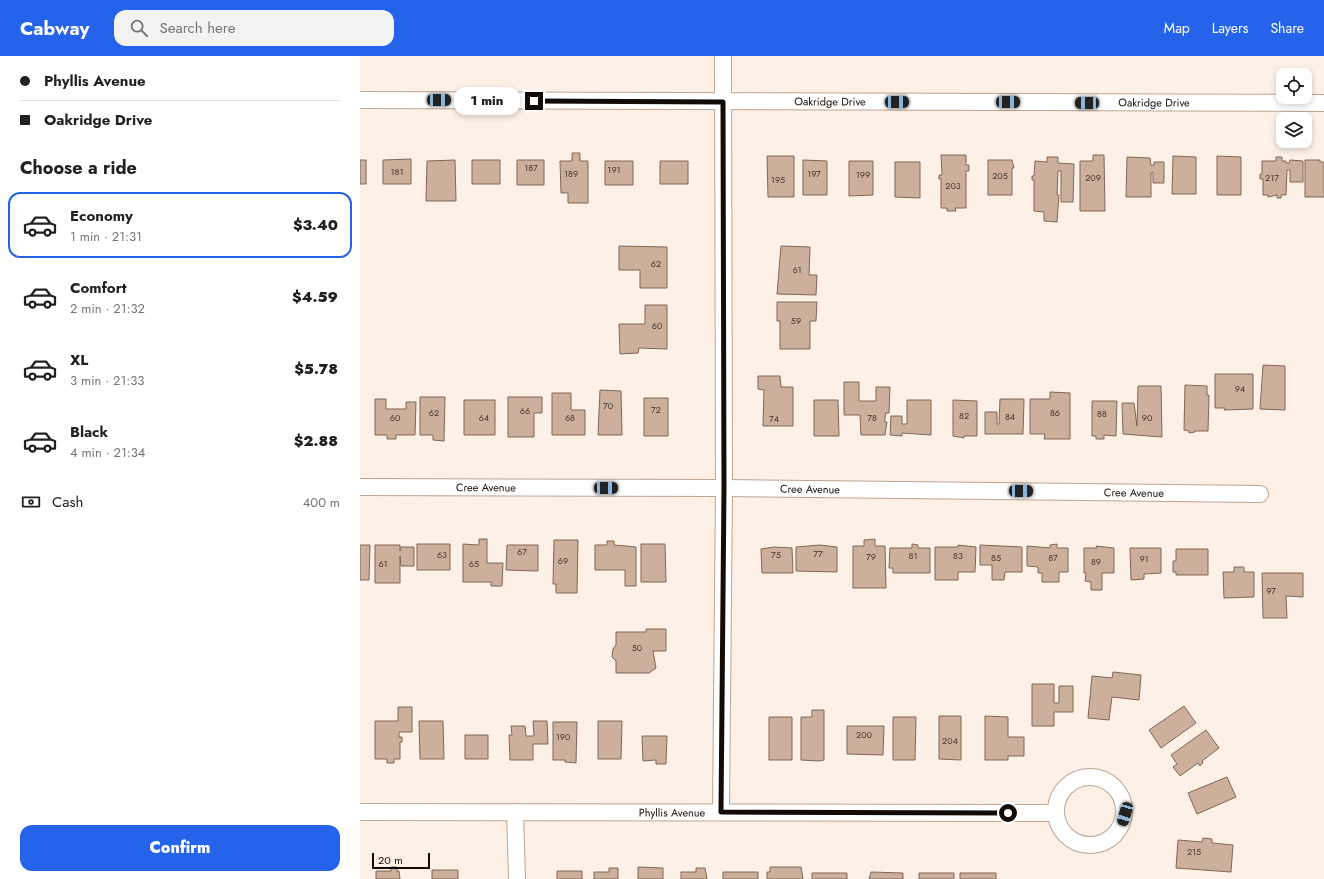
<!DOCTYPE html>
<html lang="en">
<head>
<meta charset="utf-8">
<style>
  :root { --surface:#fff; --page:#f2f2f2; --text:#202124; --muted:#757577; --line:#e0e0e0; --accent:#2563eb }
  body { margin:0; font-family:Jost,sans-serif; background:var(--page); color:var(--text); height:100vh; display:flex; flex-direction:column; font-size:15px; white-space:nowrap }
  * { box-sizing:border-box; margin:0 }
  p { font-size:13px; color:var(--muted) }
  .icon { flex:none; width:22px; height:22px; fill:none; stroke:currentColor; stroke-width:2; stroke-linecap:round; stroke-linejoin:round }
  .map { position:relative; flex:1; overflow:hidden }
  .drawer { display:flex; flex-direction:column; background:var(--surface); width:360px }
  .drawer>* { flex:none }
  .hud { display:grid; align-content:center; height:88px; padding:0 20px; background:var(--surface) }
  .tools { position:absolute; left:916px; top:12px; display:grid; gap:8px }
  .tools a { display:grid; place-items:center; width:36px; height:36px; border-radius:8px; background:var(--surface); box-shadow:0 2px 6px #0003; font-size:20px }
  .scale { position:absolute; left:12px; bottom:10px; width:58px; box-sizing:border-box; padding-left:4px; border:2px solid #140b05; border-top:0; font-size:11px; line-height:14px; white-space:nowrap; color:#140b05; -webkit-text-stroke:3px #fcf0e7; paint-order:stroke }
  .end { position:absolute; width:18px; height:18px; margin:-9px; border:5px solid #140b05; background:#fff; box-shadow:0 0 0 2px #fff }
  .from { border-radius:50% }
  .bubble { position:absolute; height:28px; border-radius:12px; background:var(--surface); box-shadow:0 2px 6px #0003; font-size:13px; font-weight:800; line-height:28px; text-align:center }
  .car { position:absolute; width:12px; height:24px; margin:-12px -6px; border-radius:5px; box-shadow:0 0 3px 1px #0007; background:linear-gradient(#222 24%,#8ab4d8 0 40%,#222 0 76%,#8ab4d8 0 86%,#222 0) }
  .hud b { display:flex; align-items:center; gap:14px; height:38px; font-size:15px }
  .hud b+b { border-top:1px solid var(--line) }
  .hud i { width:10px; height:10px; background:var(--text) }
  ul { padding:0; list-style:none }
  li { display:flex; align-items:center; gap:12px; height:66px; margin:0 8px 6px; padding:0 12px; border:2px solid transparent; border-radius:12px }
  li div { flex:1 }
  li b { display:block; font-size:15px }
  li em { font-style:normal; font-weight:800 }
  li.current { border-color:var(--accent) }
  li>.icon { width:36px; height:36px; stroke-width:1.5 }
  h2 { padding:0 20px; font-size:18px; line-height:48px }
  .pay { display:flex; align-items:center; gap:10px; height:44px; padding:0 20px; font-size:15px }
  .pay p { margin-inline-start:auto }
  .primary-button { display:flex; gap:8px; margin-top:auto; padding:8px 20px }
  .primary-button a { flex:1; height:46px; border-radius:12px; background:var(--accent); color:#fff; font-size:16px; font-weight:800; line-height:46px; text-align:center }
  header { display:flex; align-items:center; gap:24px; box-sizing:border-box; height:56px; padding:0 20px; background:var(--accent); color:#fff }
  header strong { font-size:19px }
  nav { display:flex; gap:22px; margin-inline-start:auto; font-size:14px }
  .search { width:280px; height:36px; background:var(--page); display:flex; align-items:center; gap:10px; box-sizing:border-box; padding:0 14px; border-radius:12px; color:var(--muted); font-size:15px }
  main { display:flex; flex:1; min-height:0 }
  .map>svg:first-child { display:block }
</style>
</head>
<body>
<header>
<strong>Cabway</strong>
<div class="search"><svg class="icon" aria-label="search" viewBox="0 0 24 24"><circle cx="10" cy="10" r="6"/><path d="M15 15l6 6"/></svg>Search here</div>
<nav><a>Map</a><a>Layers</a><a>Share</a></nav>
</header>
<main>
<section class="drawer">
<div class="hud">
<b><i class="from"></i>Phyllis Avenue</b>
<b><i></i>Oakridge Drive</b>
</div>
<h2>Choose a ride</h2>
<ul>
<li class="current"><svg class="icon" aria-label="car" viewBox="0 0 24 24"><path d="M5 17H2v-5l4-1 3-4h7l3 4 3 1v5h-3M9 17h6M6 11h13"/><circle cx="7" cy="17" r="2"/><circle cx="17" cy="17" r="2"/></svg><div><b>Economy</b><p>1 min · 21:31</p></div><em>$3.40</em></li>
<li><svg class="icon" aria-label="car" viewBox="0 0 24 24"><path d="M5 17H2v-5l4-1 3-4h7l3 4 3 1v5h-3M9 17h6M6 11h13"/><circle cx="7" cy="17" r="2"/><circle cx="17" cy="17" r="2"/></svg><div><b>Comfort</b><p>2 min · 21:32</p></div><em>$4.59</em></li>
<li><svg class="icon" aria-label="car" viewBox="0 0 24 24"><path d="M5 17H2v-5l4-1 3-4h7l3 4 3 1v5h-3M9 17h6M6 11h13"/><circle cx="7" cy="17" r="2"/><circle cx="17" cy="17" r="2"/></svg><div><b>XL</b><p>3 min · 21:33</p></div><em>$5.78</em></li>
<li><svg class="icon" aria-label="car" viewBox="0 0 24 24"><path d="M5 17H2v-5l4-1 3-4h7l3 4 3 1v5h-3M9 17h6M6 11h13"/><circle cx="7" cy="17" r="2"/><circle cx="17" cy="17" r="2"/></svg><div><b>Black</b><p>4 min · 21:34</p></div><em>$2.88</em></li>
</ul>
<div class="pay"><svg class="icon" aria-label="cash" viewBox="0 0 24 24"><path d="M3 7h18v10H3z"/><circle cx="12" cy="12" r="2"/></svg>Cash<p>400 m</p></div>
<div class="primary-button"><a>Confirm</a></div>
</section>
<div class="map">
<svg width="964" height="823" viewBox="0 0 964 823">
  <rect width="100%" height="100%" fill="#fcf0e7"/>
  <path fill="#ccb09c" stroke="#806654" d="M212 97H220V105H228V147H208V137H201L200 105H212Z
    M581 99H606V109H609V115H606V152H595L596 155H587V152H581V123H579V119H582Z
    M733 99H744L745 155H720V105H733Z
    M407 100H434V141H408Z
    M813 100 836 101V138H812Z
    M857 100 881 101V139H857Z
    M687 101H698V107L714 108 713 146H701V115H698L697 139H699L697 166 684 165V156L674 155V124H672V120H674L675 105 687 106Z
    M767 101 790 102 791 109H794V106H804V127H793V116L791 117V141H766Z
    M916 101H922V105H926V107H929L930 104 943 105V126H930V114H927L926 139H921V142H917V139L908 141V139H903V123H900V118H902V105H916Z
    M51 103V128H23V104Z
    M0 104H6V128H0Z
    M95 104 96 145H66L67 105Z
    M112 104H140V128H112Z
    M157 104H184V129H157Z
    M443 104 467 105V139H443Z
    M628 104H652L654 112H652V139H628Z
    M945 104H960V106H964V141H945Z
    M245 105H273V129H245Z
    M300 105H328V128H300Z
    M489 105H513V139L489 140Z
    M535 106H560V142L535 141Z
    M259 190 307 191V232H280V214H259Z
    M421 190 450 191 449 219H457L456 239 417 238Z
    M417 246H457L456 265H450V293H420V265H417Z
    M285 249H307V293L279 292 278 297 260 298 259 268H285Z
    M903 309 925 310V354L900 353Z
    M855 318H893V353L864 354 865 352H855Z
    M398 320H420L421 331H433V370H403L404 334 398 333Z
    M484 326H499V345H516V331H530L529 357H526L525 362V366H527L525 379H501L500 359H484Z
    M825 329 847 330V339H849L848 375H835V376L829 377V375L824 374Z
    M778 330H801L802 381 763 378 762 347H774L777 370Z
    M240 334 261 335 262 379H238Z
    M690 336 710 337V383H684L685 378H670V343H690Z
    M192 337H211V354H225V379H192Z
    M60 341H85L84 385 73 384V379H60Z
    M148 341H182V357H174V381H148Z
    M284 342H308V380H284Z
    M15 343H26V353H46V346H56L55 379H36V383H27V379H15Z
    M640 343H664L663 378H625V356H637V368H639Z
    M104 344H135V379H104Z
    M454 344H478L479 380H454Z
    M547 344H571V379L542 377V380L530 379 531 360H542V368H547Z
    M593 344 617 345V380H604V382L593 380Z
    M732 345H757L756 380 744 379V383H736V380H732Z
    M119 483H127V507H143L142 530H131V526H103V488L119 489Z
    M515 483V490H525L526 532H493V490H504V484Z
    M194 484H218L217 537H196V528H193Z
    M247 485H254V489L276 491V530H265V514H235V489H247Z
    M57 488H90V514H57Z
    M281 488H305L306 526H281Z
    M552 488 558 489V492H570V517H533V512H529L530 492H552Z
    M697 488V492H708V516H699V526H682V517H678V511L667 510V490L690 492V489Z
    M0 489H10L9 524H0Z
    M15 489H40V495L41 491H54V510H41L40 500V527H15Z
    M147 489H178V515L146 514Z
    M460 489 477 491V516L436 515V491Z
    M598 489 616 491 615 516H598V524H575V491H598Z
    M620 489 662 491V516H645L644 524H632V509H620Z
    M736 490 754 492V517H742V534H731V526L725 525 726 517H724V492H737Z
    M414 491 432 492 433 517H402L401 493Z
    M770 492H801V517L784 518V523L771 524Z
    M816 493H848V519H816V516H813V505H816Z
    M874 511H884V516H894V541L864 542 863 516H874Z
    M902 517H943V541L926 540 927 562H903Z
    M286 573H306V595H293L296 612 289 617H256V605L252 601 253 593 256 589V576H286Z
    M753 616 781 619 779 644 752 641 749 664 728 662 732 620 752 622Z
    M672 628H694V647H699V630H713V656H694V670H672Z
    M824 650 836 667 801 692 789 674Z
    M38 651H52V676H39V681H42V686H40V703H34V707H27V703H15V665H38Z
    M452 654H464V704L459 705 441 704V661H452Z
    M579 660H601V704L579 703Z
    M625 660 648 661V681H664V700H648V704H625Z
    M409 661H432V704H409Z
    M533 661H556L555 704H533Z
    M59 665H83L84 703H60Z
    M173 665H187L188 688H173V704H150L149 679H152L151 670H165L166 680H174Z
    M238 665H262L261 703H238Z
    M193 666H217L216 707 205 706V704H193Z
    M487 670H524L523 699 487 698Z
    M846 674 859 692 842 705 843 707 840 710 838 707 820 720 813 711 817 708 811 699Z
    M105 679H128V703H105Z
    M282 680H307L306 708H296V704L283 705Z
    M867 721 876 741 837 758 828 737Z
    M843 782 852 783V787L873 789 871 816 816 812 818 784 842 786Z
    M31 811H37V815H39L40 823H16V815H31Z
    M278 811 303 812V823H278Z
    M410 811H441L443 823H407V816H410Z
    M249 812H258V823H234V816H249Z
    M336 812H345L347 823H321V816H336Z
    M72 814H98V823H72Z
    M197 815H222V823H197Z
    M363 816H398V823H363Z
    M511 816 543 817V823H509Z
    M452 817H487V823H452Z
    M559 817H594V823H559Z
    M600 817H636V823H600Z"/>
  <g fill="none" stroke-linecap="round" stroke-linejoin="round">
    <g stroke="#bfa38f" stroke-width="18">
      <g id="street">
        <path id="s1" d="M0 44 964 47"/>
        <path id="s2" d="M0 431 364 432 900 438"/>
        <circle cx="730" cy="755" r="34"/>
        <path d="M361 755 364 432 363 0"/>
        <path id="s3" d="M0 756 696 757"/>
        <path d="M155 756 157 823"/>
      </g>
    </g>
    <use href="#street" stroke="#fff" stroke-width="16"/>
  </g>
  <g fill="none" stroke-linecap="round" stroke-linejoin="round">
    <path stroke="#140b05" stroke-width="5" d="M174 45 363 46 364 432 361 756 648 757"/>
  </g>
  <g text-anchor="middle" dominant-baseline="central" stroke-width="3.5" stroke-linejoin="round" paint-order="stroke">
    <g font-size="9" fill="#42342b">
      <text x="171" y="111">187</text>
      <text x="254" y="113">191</text>
      <text x="37" y="115">181</text>
      <text x="211" y="117">189</text>
      <text x="454" y="117">197</text>
      <text x="503" y="118">199</text>
      <text x="640" y="119">205</text>
      <text x="733" y="121">209</text>
      <text x="912" y="121">217</text>
      <text x="418" y="123">195</text>
      <text x="593" y="129">203</text>
      <text x="296" y="207">62</text>
      <text x="437" y="213">61</text>
      <text x="436" y="264">59</text>
      <text x="297" y="269">60</text>
      <text x="880" y="332">94</text>
      <text x="248" y="349">70</text>
      <text x="296" y="353">72</text>
      <text x="165" y="354">66</text>
      <text x="74" y="356">62</text>
      <text x="695" y="356">86</text>
      <text x="742" y="357">88</text>
      <text x="604" y="359">82</text>
      <text x="650" y="360">84</text>
      <text x="35" y="361">60</text>
      <text x="124" y="361">64</text>
      <text x="210" y="361">68</text>
      <text x="512" y="361">78</text>
      <text x="787" y="361">90</text>
      <text x="414" y="362">74</text>
      <text x="162" y="495">67</text>
      <text x="458" y="497">77</text>
      <text x="82" y="498">63</text>
      <text x="416" y="498">75</text>
      <text x="553" y="499">81</text>
      <text x="598" y="499">83</text>
      <text x="511" y="500">79</text>
      <text x="636" y="501">85</text>
      <text x="693" y="501">87</text>
      <text x="784" y="502">91</text>
      <text x="203" y="504">69</text>
      <text x="736" y="505">89</text>
      <text x="23" y="507">61</text>
      <text x="114" y="507">65</text>
      <text x="911" y="534">97</text>
      <text x="277" y="591">50</text>
      <text x="504" y="678">200</text>
      <text x="203" y="680">190</text>
      <text x="590" y="684">204</text>
      <text x="834" y="795">215</text>
    </g>
    <g font-size="11" fill="#140b05" stroke="#fcf0e7">
      <text stroke="none"><textPath href="#s1" startOffset="470">Oakridge Drive</textPath></text>
      <text stroke="none"><textPath href="#s1" startOffset="794">Oakridge Drive</textPath></text>
      <text stroke="none"><textPath href="#s2" startOffset="126">Cree Avenue</textPath></text>
      <text stroke="none"><textPath href="#s2" startOffset="450">Cree Avenue</textPath></text>
      <text stroke="none"><textPath href="#s2" startOffset="774">Cree Avenue</textPath></text>
      <text stroke="none"><textPath href="#s3" startOffset="312">Phyllis Avenue</textPath></text>
    </g>
  </g>
</svg>
<div class="tools">
<a><svg class="icon" aria-label="locate" viewBox="0 0 24 24"><circle cx="12" cy="12" r="6"/><path d="M12 2v4M12 18v4M2 12h4M18 12h4"/></svg></a>
<a><svg class="icon" aria-label="layers" viewBox="0 0 24 24"><path d="M12 4l9 5-9 5-9-5zM3 14l9 5 9-5"/></svg></a>
</div>
<div class="scale">20 m</div>
<i class="end from" style="left:648px;top:757px"></i>
<i class="end" style="left:174px;top:45px"></i>
<div class="bubble" style="left:94px;top:31px;width:66px">1 min</div>
<i class="car" style="left:79px;top:44px;rotate:90deg"></i>
<i class="car" style="left:537px;top:46px;rotate:90deg"></i>
<i class="car" style="left:648px;top:46px;rotate:90deg"></i>
<i class="car" style="left:727px;top:47px;rotate:270deg"></i>
<i class="car" style="left:246px;top:432px;rotate:90deg"></i>
<i class="car" style="left:661px;top:435px;rotate:91deg"></i>
<i class="car" style="left:765px;top:758px;rotate:196deg"></i>
</div>
</main>
</body>
</html>
